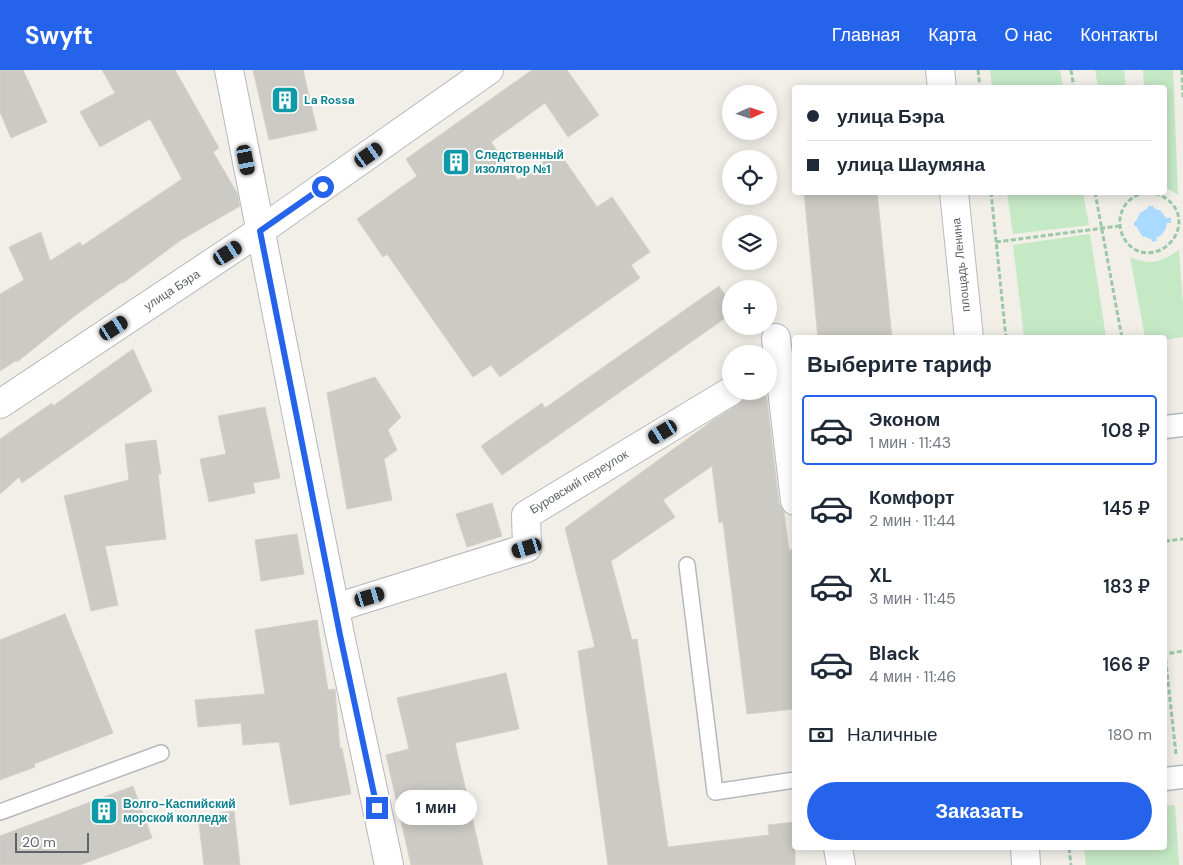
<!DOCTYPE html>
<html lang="ru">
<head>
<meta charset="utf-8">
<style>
  :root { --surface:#fff; --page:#f2f2f3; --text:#1f2937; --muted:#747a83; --line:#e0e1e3; --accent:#2563eb }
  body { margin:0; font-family:"DM Sans",sans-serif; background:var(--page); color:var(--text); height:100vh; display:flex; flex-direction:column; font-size:19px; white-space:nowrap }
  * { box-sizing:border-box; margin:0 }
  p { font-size:16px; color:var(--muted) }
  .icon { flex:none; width:28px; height:28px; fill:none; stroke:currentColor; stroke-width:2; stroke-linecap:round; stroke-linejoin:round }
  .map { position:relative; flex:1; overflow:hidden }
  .side { position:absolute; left:792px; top:265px; width:375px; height:515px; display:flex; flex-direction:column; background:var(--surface); border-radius:5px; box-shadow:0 2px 12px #0003 }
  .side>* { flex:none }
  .hud { position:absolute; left:792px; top:15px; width:375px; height:110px; border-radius:5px; box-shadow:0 2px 12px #0003; display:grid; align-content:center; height:110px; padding:0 15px; background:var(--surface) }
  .needle { width:32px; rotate:87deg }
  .tools { position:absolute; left:722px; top:15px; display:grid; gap:10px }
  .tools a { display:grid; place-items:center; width:55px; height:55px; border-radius:50%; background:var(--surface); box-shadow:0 2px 12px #0003; font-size:25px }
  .scale { position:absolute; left:15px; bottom:12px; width:74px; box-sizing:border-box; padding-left:5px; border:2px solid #5f6368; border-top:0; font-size:14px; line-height:18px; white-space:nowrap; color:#5f6368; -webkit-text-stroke:4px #fff; paint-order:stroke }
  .end { position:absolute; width:22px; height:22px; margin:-11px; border:6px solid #2563eb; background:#fff; box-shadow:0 0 0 2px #fff }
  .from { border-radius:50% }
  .bubble { position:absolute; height:35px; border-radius:18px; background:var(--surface); box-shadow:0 2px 12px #0003; font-size:16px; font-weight:600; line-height:35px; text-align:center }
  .car { position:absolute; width:15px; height:30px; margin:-15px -8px; border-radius:6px; box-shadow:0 0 4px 1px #0007; background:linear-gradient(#222 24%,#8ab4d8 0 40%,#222 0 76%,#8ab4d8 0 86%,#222 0) }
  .hud b { display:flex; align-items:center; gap:18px; height:48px; font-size:19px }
  .hud b+b { border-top:1px solid var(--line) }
  .hud i { width:12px; height:12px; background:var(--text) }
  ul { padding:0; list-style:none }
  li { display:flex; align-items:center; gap:15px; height:70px; margin:0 10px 8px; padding:0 5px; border:2px solid transparent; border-radius:5px }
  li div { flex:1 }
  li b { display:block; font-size:19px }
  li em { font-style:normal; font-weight:600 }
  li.selected { border-color:var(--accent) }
  li>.icon { width:45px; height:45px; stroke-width:1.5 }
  h2 { padding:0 15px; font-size:22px; line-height:60px }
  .pay { display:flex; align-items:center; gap:12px; height:55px; padding:0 15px; font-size:19px }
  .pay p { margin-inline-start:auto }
  .primary-button { display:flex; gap:10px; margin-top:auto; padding:10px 15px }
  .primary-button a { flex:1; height:58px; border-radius:30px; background:var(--accent); color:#fff; font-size:20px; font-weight:600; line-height:58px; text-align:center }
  header { display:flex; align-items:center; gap:30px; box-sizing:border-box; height:70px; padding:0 25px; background:var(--accent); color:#fff }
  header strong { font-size:24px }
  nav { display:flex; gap:28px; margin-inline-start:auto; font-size:18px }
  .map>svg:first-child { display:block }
</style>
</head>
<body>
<header>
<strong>Swyft</strong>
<nav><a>Главная</a><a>Карта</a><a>О нас</a><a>Контакты</a></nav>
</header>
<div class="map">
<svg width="1183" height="795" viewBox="0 0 1183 795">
  <rect width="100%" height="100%" fill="#f1efe8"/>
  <path fill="#c5e8c5" d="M990 0H1060L1063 17H992Z
    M1095 0H1124L1126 17H1098Z
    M1143 0H1173L1178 125 1165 117V18L1144 17Z
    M1007 123H1083L1089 155 1013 164Z
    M1090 164 1106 267H1024L1013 175Z
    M1179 180 1183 236V267L1165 270V268L1145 267 1130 187C1151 196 1161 192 1179 180Z
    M1175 735 1179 795H1086L1084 778H1165V736Z"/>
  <path fill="#aadaff" d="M1148 136H1153L1154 138 1161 141 1166 148H1171V153H1167C1166 160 1163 165 1156 168L1157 171 1152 172 1151 169 1142 166 1136 156H1134V152L1136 151 1140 143 1148 138Z"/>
  <path fill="#cccac5" stroke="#d6d1c6" d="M0 0H23L47 52 11 68 0 42Z
    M102 0H175L219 78 213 82 237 123 240 136 181 170 123 213 122 212 77 244 17 292V290L0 301V224L24 210 9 177 41 162 50 191 80 172 82 176 182 109 150 49 100 77 80 42 115 23Z
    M253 0H303L317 60 269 70Z
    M532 0H567L599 45 568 67 545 33 491 72 518 110 558 81 597 137 612 127 650 182 631 195 640 208 500 307 491 295 473 307 387 184 383 187 357 149 417 106 406 89Z
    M804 122H877L892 268H818Z
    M719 216 731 234V244L502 405 481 376 542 333 545 338Z
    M133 279 152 321 22 413 19 407 0 424V369L52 333 53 336Z
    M375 307 401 347 388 360 397 380 384 389 392 430 347 439 327 323Z
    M755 323 765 325 767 330 779 433 784 442 789 480 793 479 795 496V639L747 644 723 452 719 453 712 396 663 430 675 447 611 491 632 570 637 569 668 777 769 765 768 755 795 752V795H608L578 581 595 577 565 458 712 351 739 334 747 326Z
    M265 337 280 408 253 413 255 423 209 432 200 389 226 384 218 346Z
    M156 370 161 404H158L166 469 105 476 118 535 91 541 64 426 129 410 125 374Z
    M492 433 502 466 467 477 456 444Z
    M297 464 304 504 261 511 255 470Z
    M65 544 113 663 34 694 35 697 0 710V570Z
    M317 550 328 620 335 619 340 679 342 678 351 724 290 735 279 672 243 675 241 653 198 657 195 630 265 624 255 560Z
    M506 603 519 659 455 673 483 795H411L386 685 409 679 397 628Z
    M133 716 152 768 80 795H0V766Z
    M234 741 240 795H204L198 746Z"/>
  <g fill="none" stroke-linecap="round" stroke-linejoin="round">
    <g stroke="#b5b8bc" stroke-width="18">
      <path id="service" d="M687 495 715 722 795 710
        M0 742 161 683"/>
    </g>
    <g stroke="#b5b8bc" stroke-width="25">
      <path id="pedestrian" d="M1165 357 1183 355
        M1165 709 1183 707"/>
    </g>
    <g stroke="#b5b8bc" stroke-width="30">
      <path id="minor" d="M229 0 340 565 389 795
        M776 268 795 431
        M0 334 260 161 489 0
        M335 538 527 478 526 445 731 321
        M838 778 841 795"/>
    </g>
    <g stroke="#b6babf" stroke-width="30">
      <path id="secondary" d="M940 0 942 18
        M954 122 969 268
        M1025 778 1026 795"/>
    </g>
    <path stroke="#9cc7a9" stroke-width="3" stroke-dasharray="5 2.5" stroke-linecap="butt" d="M978 0 980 18
      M1071 0 1074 18
      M1182 0 1183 28
      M991 122 1006 268
      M1095 122 1122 268
      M1146 122C1101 133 1120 194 1158 181 1168 177 1175 169 1178 159 1183 139 1167 124 1148 122
      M996 172 1119 156
      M1165 471 1183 469
      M1176 684 1165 584 1183 581
      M1069 778 1071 795"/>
    <use href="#service" stroke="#fff" stroke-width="15"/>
    <use href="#pedestrian" stroke="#fff" stroke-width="22"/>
    <use href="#minor" stroke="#fff" stroke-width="28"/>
    <use href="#secondary" stroke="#fff" stroke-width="28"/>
  </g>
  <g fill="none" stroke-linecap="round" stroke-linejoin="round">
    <path stroke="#2563eb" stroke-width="6" d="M323 117 260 161 340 565 377 738"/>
  </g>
  <defs>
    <g id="building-square" transform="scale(1.4375)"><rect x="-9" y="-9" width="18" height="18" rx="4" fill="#0f9aa8" stroke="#fff"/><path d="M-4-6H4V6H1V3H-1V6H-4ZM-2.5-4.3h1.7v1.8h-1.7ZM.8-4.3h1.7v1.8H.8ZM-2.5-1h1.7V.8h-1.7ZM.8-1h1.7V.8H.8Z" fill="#fff"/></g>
  </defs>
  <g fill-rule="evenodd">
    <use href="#building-square" x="285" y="30"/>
    <use href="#building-square" x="456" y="92"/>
    <use href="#building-square" x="104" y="741"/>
  </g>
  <g text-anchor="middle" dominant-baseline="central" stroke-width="4" stroke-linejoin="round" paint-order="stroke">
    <g font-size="12" font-weight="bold" fill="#0d838f" stroke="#fff" text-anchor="start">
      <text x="304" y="30">La Rossa</text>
      <text x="475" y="85">Следственный<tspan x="475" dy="14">изолятор №1</tspan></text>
      <text x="123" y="734">Волго-Каспийский<tspan x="123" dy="14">морской колледж</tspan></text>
    </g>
    <g font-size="12" fill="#5f6368" stroke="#fff">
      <text transform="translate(961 195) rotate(-96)">площадь Ленина</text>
      <text transform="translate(172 220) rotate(-33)">улица Бэра</text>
      <text transform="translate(579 412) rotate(-31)">Буровский переулок</text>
    </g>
  </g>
</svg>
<div class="tools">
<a><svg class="needle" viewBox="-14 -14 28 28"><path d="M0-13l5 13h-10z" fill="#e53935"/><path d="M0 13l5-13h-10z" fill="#747a83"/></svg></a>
<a><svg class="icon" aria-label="locate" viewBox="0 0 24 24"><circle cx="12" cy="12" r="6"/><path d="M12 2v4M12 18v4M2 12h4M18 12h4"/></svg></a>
<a><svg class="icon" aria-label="layers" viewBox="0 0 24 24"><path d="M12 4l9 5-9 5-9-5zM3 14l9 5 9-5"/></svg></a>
<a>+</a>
<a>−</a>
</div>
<div class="scale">20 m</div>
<i class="end from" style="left:323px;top:117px"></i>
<i class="end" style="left:377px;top:738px"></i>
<div class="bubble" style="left:395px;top:720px;width:82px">1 мин</div>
<i class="car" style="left:369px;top:85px;rotate:55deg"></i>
<i class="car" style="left:246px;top:90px;rotate:169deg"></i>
<i class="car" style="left:228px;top:183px;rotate:57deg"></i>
<i class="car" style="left:114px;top:258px;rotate:57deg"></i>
<i class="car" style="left:663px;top:362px;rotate:239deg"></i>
<i class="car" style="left:527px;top:478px;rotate:253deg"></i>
<i class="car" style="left:370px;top:527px;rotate:73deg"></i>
<div class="hud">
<b><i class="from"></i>улица Бэра</b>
<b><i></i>улица Шаумяна</b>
</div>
<section class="side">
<h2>Выберите тариф</h2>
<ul>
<li class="selected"><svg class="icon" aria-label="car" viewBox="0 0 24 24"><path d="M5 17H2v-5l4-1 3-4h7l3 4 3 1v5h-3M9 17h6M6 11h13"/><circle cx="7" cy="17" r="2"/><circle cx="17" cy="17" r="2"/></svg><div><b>Эконом</b><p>1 мин · 11:43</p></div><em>108 ₽</em></li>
<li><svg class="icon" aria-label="car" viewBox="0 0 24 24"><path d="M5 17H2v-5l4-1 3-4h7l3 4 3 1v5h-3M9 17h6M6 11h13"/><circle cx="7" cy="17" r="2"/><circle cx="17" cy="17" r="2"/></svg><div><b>Комфорт</b><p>2 мин · 11:44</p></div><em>145 ₽</em></li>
<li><svg class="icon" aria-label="car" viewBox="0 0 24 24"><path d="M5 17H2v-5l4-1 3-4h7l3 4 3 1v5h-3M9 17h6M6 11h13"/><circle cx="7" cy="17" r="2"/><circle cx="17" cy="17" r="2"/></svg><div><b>XL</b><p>3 мин · 11:45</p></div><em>183 ₽</em></li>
<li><svg class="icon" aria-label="car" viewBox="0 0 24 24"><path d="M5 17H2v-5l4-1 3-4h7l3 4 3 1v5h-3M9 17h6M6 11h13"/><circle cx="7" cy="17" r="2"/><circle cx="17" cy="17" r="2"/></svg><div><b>Black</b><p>4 мин · 11:46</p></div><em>166 ₽</em></li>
</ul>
<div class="pay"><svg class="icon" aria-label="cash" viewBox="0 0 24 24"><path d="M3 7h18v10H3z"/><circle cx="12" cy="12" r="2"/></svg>Наличные<p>180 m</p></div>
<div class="primary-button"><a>Заказать</a></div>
</section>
</div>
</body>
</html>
